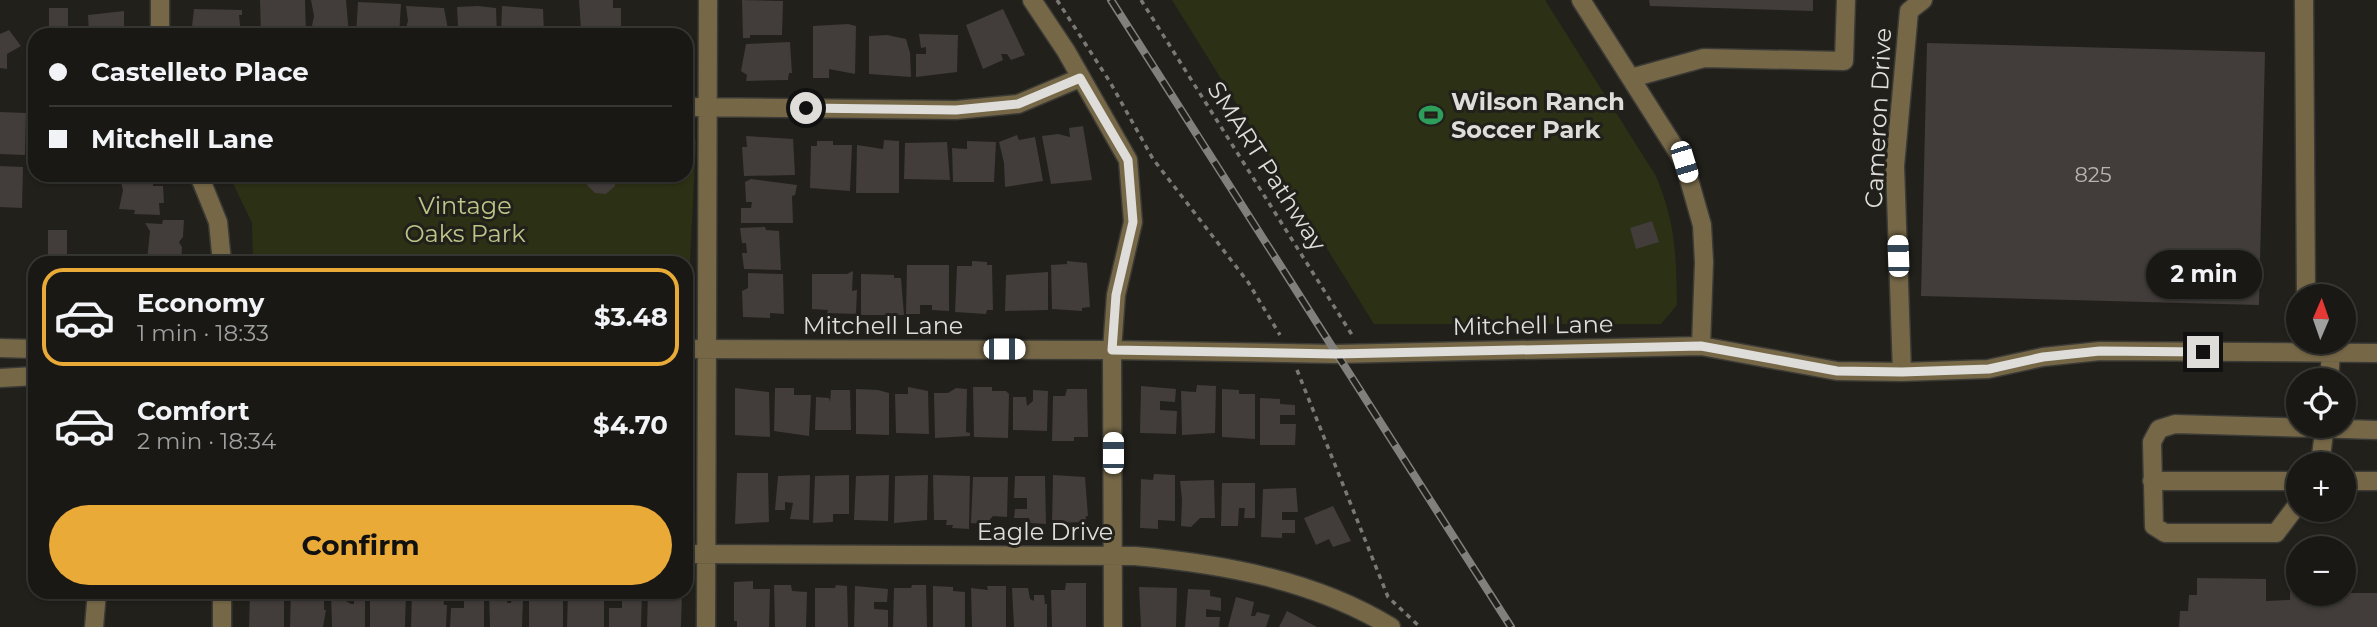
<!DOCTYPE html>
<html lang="en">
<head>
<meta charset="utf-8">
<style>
  :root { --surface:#191814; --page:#22211d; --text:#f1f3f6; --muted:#9fa0a0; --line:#373734; --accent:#e9aa38 }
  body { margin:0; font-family:Montserrat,sans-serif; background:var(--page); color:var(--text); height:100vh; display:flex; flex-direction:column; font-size:26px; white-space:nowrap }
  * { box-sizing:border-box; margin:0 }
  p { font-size:23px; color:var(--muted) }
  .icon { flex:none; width:38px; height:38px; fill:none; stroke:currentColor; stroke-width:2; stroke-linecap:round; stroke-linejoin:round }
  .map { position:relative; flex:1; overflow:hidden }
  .side { position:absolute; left:28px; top:256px; width:665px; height:343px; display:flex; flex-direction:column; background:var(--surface); border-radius:21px; box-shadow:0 2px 5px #0004,0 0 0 2px var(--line) }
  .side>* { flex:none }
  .banner { position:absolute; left:28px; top:28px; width:665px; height:154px; border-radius:21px; box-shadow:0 2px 5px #0004,0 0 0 2px var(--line); display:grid; align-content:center; height:154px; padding:0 21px; background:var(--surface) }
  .needle { width:46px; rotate:2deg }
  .controls { position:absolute; left:2286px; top:284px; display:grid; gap:14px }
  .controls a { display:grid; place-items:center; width:70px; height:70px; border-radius:50%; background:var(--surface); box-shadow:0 2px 5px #0004,0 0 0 2px var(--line); font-size:35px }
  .end { position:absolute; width:32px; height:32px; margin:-16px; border:9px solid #deddda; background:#111; box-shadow:0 0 0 4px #111 }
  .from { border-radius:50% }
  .bubble { position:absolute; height:49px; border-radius:24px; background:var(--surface); box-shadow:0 2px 5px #0004,0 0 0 2px var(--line); font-size:23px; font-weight:700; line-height:49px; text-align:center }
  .car { position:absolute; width:21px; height:42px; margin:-21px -10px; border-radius:9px; box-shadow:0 0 5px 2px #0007; background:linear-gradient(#fff 24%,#345 0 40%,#fff 0 76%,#345 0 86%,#fff 0) }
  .banner b { display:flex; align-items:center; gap:24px; height:66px; font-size:26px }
  .banner b+b { border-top:2px solid var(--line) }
  .banner i { width:18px; height:18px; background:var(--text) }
  ul { padding:12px 0 0; list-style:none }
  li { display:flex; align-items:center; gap:21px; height:98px; margin:0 14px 10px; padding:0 7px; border:4px solid transparent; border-radius:21px }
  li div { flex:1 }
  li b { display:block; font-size:26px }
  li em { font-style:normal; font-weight:700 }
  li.selected { border-color:var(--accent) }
  li>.icon { width:63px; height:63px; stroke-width:1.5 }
  .button { display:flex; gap:14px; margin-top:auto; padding:14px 21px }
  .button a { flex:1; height:80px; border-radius:42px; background:var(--accent); color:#111; font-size:28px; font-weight:700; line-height:80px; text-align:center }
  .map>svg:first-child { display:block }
</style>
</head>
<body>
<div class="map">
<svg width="2377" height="627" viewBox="0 0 2377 627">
  <rect width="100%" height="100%" fill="#21201b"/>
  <path fill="#2c3014" d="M1172 0H1545L1656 176C1676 225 1676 253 1677 305L1661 324H1374Z
    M686 129H689L696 141 686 340V262H253L252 223 229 175H686Z"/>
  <path fill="#423c3b" d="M260 0H305L306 35H261Z
    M311 0H346L349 35H310L314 16Z
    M579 0H613V8H621V35H598L597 31 581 30Z
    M742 0 783 1 782 35H750V38H743Z
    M1649 0H1813V11L1650 6Z
    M358 2 401 4 399 35H356Z
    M406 6 444 8 449 35H404L408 21Z
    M478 6 496 8 497 35H453V26H458L457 7Z
    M502 6 543 9 544 35H501Z
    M49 8H68V27H49Z
    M194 9 242 10V15H239L241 35H191Z
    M1003 9 1025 55 1011 60 1007 54H1001L1003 60 983 69 966 25Z
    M124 11V35H87L89 32 88 15Z
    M848 24 856 26 855 74 829 69V78H813V26Z
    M9 30 21 46 7 54V69L0 68V34Z
    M919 34 958 35 957 72 916 77V54H926V47L921 48Z
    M887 35 906 39 910 53 911 77 869 74V36Z
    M790 42 792 73H789L788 80 746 81 747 75 741 71 746 44Z
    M1927 43 2265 52 2259 305 1921 296Z
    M0 112 26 113 25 155 0 154Z
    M1083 126 1092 180 1051 184 1042 136 1058 134 1070 137 1069 128Z
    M1017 135 1019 140 1035 137 1043 181 1005 187 1004 163 999 142Z
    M746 136 793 139 795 175 744 176 742 147H747Z
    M884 140 899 141V193H856L857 145 883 149Z
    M817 141H833V145H852L850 191 810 188 811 146H817Z
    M967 141 996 142 994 182H953L952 148 967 149Z
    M947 142 950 180 904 179 905 143Z
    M0 166 23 167 22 208 0 207Z
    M119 175H153V186H163L164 203H159L160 215 134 214 135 210 119 209 123 190Z
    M587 175H615V186L606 194 595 193 587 185Z
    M751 179 797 185 795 195 792 196 793 223H741V208H751L752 202H746L745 182Z
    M163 220H184L183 237 179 242 182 247 181 262 147 261 150 231 145 223 162 224Z
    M1652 221 1659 242 1636 249 1630 228Z
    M765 227 766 230 779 231 781 270 744 269 742 253H747L746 243H742L740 228Z
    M48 230H67V260H48Z
    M972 261 987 262V265H992L993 310H987L986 314 955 312 957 266H972Z
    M1067 261 1087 263 1090 307 1082 308V311L1052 309 1051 265 1067 264Z
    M907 265H949V311L932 310V305H920V314H906Z
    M853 271 852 291 857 290 856 314 827 313 828 310 812 309V274H847Z
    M1048 272V310L1005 311 1006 275Z
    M748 273 783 274 784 314 770 313V318L743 317 742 291 748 288Z
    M861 274 894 275V278H901L904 315H861Z
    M1197 385 1216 386 1215 433 1182 435 1181 391 1196 392Z
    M1141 386 1176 389 1175 402 1160 401V410L1177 411 1176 434 1140 433Z
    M908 387 928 391 929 434 896 433 895 394H908Z
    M973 387H992V391H1006L1009 394 1008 438 974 437Z
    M735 388 769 392 770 437 735 435Z
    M775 388H794V395H811L809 436 774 431Z
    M956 388 967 389 966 432 970 433V436L935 438 934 393H948Z
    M856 389 878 390 889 393V435L856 434Z
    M1067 389H1087L1088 437H1074V441H1052L1053 396H1065Z
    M1222 389 1239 390V394H1255V439L1222 437Z
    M831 390H850L851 430H815L816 397 829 398 830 402Z
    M1033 390 1048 391 1047 431 1013 430V397H1026L1027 406 1033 401Z
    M1260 398 1280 399V404L1295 405V415H1280V424H1296L1295 445H1260Z
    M737 473H768L769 522 735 524Z
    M1154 474 1175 475V521L1158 520V529L1140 528 1141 479 1153 480Z
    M810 475 809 520 790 519 793 503 785 502V510H775L778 476Z
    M849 475V514H833V522L813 523 815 476Z
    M889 475 888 521 854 520 856 476Z
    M928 475 927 520 894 523 895 476Z
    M933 475 970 476 969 529 952 528 953 525H946L947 520H934Z
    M1053 475 1085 477 1088 516H1086L1085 522 1052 523Z
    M1015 476H1045L1046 524 1030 523 1029 518H1014L1015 509H1027V498H1014Z
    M973 477H1008L1007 517 993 516 986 524 971 523Z
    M1214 480 1215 518H1200L1191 527 1181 526 1182 500 1180 481Z
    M1222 483H1255V518H1244L1245 508H1239L1238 526H1221Z
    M1296 488 1298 512H1282V520H1295V533H1282V538L1261 537 1263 489Z
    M1333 506 1351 541 1333 547 1329 539 1316 545 1304 518Z
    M2197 578 2266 579V601L2290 600V582H2298V593H2377V627H2179L2180 611H2188L2189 595H2197Z
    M753 581V589H770L769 627H737V621H734V582Z
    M1066 583H1086V627H1052L1051 590H1065Z
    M774 585H791L792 591 807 592 806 627H775Z
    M836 585 847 586 848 627H815V588H835Z
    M912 585H926L927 627H893L894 588H911Z
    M855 586 888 589 887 602H874V609L888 610V627H854Z
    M933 586 953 587V591L965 592V627H933Z
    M987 586H1006V627H972L971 588 988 590Z
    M1139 587 1177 588 1176 627H1141Z
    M1012 588H1028L1030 599 1034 601V595H1044L1045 604H1047V627H1014Z
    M1188 589 1210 590V596L1221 598V611L1206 609V617H1220L1219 627H1185Z
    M250 592H284V627H249Z
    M291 592H324V610H326L323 627H290Z
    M331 592H345L346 601 351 604H354V597H365V627H332Z
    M370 592H406L405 627H370Z
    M412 592H443L444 605H447L446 627H411Z
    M451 592H484V627H450L451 608H464V600L451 599Z
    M489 592H507V603H511L512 597H523L522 627H490Z
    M529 592H563V627H529Z
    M568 592H604V627H567Z
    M609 592H642L641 627H609V608H622V600L609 599Z
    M648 592H682L681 627H647Z
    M1236 597 1254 602 1251 616H1255L1257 612 1270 615 1266 627H1228Z
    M1287 611 1317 627H1279Z"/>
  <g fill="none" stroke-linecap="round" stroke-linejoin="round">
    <g stroke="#3b3a36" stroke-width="21">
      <path id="minor" d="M160 0V35
        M1032 0 1066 51 1128 160 1133 222 1116 295 1112 350 1113 627
        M1581 0 1684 162 1702 225 1704 262 1701 346
        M2304 0 2306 296
        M1631 78 1704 58 1844 61 1846 0
        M686 107 956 110 1018 104 1080 78
        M199 175 218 222 222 262
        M0 348 35 349
        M686 349 1112 350 1336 354 1701 346 1837 371 1902 372 1988 369 2043 357 2100 351 2377 353
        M1902 372 1895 166 1909 11 1923 0
        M0 378 35 376
        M2329 380 2331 353
        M2320 464 2325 425
        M2152 481H2298
        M2343 481H2377
        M2298 504 2276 533H2165L2154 526 2152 442 2159 429 2175 424 2377 430
        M686 554 1135 556C1223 564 1314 580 1391 627
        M94 627 97 592
        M222 627V592
        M706 627 708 0"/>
    </g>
    <path stroke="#7a7975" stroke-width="3.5" stroke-dasharray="5 5" stroke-linecap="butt" d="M1057 0 1110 82 1153 159 1248 282 1280 335
      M1141 0 1354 338
      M1297 370 1388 597 1420 627"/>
    <use href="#minor" stroke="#766847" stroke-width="18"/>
    <g stroke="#81807c" stroke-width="8">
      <path id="rail" d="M1111 0 1511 627"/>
    </g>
    <use href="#rail" stroke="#21201b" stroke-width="5" stroke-dasharray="16" stroke-linecap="butt"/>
  </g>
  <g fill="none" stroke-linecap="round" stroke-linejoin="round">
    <path stroke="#deddda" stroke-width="9" d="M806 108 956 110 1018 104 1080 78 1128 160 1133 222 1116 295 1112 350 1336 354 1701 346 1837 371 1902 372 1989 369 2043 357 2100 351 2203 352"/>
  </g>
  <defs>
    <g id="stadium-bare" transform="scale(1.89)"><path d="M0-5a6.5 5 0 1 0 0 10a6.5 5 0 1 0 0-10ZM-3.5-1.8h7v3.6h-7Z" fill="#2e9e5b" stroke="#21201b" stroke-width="2.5" paint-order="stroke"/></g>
  </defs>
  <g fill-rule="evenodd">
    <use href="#stadium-bare" x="1431" y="115"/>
  </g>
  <g text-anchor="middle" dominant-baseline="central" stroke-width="6" stroke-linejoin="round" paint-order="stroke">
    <g font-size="21" fill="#b7b5b2">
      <text x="2093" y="174">825</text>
    </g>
    <g font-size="24" font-weight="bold" fill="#deddda" stroke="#21201b" text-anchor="start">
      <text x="1451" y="101">Wilson Ranch<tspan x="1451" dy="28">Soccer Park</tspan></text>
    </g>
    <g font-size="24" fill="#deddda" stroke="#21201b">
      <text transform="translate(1878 118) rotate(-87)">Cameron Drive</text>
      <text transform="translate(1267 166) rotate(57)">SMART Pathway</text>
      <text x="883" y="325">Mitchell Lane</text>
      <text transform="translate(1533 325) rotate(-1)">Mitchell Lane</text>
      <text x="1045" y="531">Eagle Drive</text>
    </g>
    <g font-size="24" fill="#bcc687" stroke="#21201b">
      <text x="465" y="205">Vintage<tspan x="465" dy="28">Oaks Park</tspan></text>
    </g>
  </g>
</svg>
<div class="controls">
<a><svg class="needle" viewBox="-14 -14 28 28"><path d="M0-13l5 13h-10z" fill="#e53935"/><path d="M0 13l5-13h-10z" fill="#9fa0a0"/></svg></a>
<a><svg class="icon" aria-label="locate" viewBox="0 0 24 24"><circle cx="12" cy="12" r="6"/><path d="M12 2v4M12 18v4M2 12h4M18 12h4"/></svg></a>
<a>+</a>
<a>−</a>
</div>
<i class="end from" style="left:806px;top:108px"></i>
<i class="end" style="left:2203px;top:352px"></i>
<div class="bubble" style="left:2146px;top:250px;width:116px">2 min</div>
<i class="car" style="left:1684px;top:162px;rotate:163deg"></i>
<i class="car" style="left:1898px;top:256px;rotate:358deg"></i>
<i class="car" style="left:1004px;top:349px;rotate:90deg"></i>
<i class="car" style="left:1113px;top:453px;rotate:0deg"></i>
<div class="banner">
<b><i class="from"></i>Castelleto Place</b>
<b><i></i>Mitchell Lane</b>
</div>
<section class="side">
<ul>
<li class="selected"><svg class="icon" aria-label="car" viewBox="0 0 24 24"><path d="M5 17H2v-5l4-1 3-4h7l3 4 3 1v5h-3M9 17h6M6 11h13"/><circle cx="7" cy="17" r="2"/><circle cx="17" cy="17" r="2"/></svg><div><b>Economy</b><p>1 min · 18:33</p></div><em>$3.48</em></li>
<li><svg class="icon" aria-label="car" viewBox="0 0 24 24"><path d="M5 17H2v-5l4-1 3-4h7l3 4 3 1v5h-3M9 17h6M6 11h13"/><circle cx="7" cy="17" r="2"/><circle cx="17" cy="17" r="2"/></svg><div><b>Comfort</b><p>2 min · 18:34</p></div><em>$4.70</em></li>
</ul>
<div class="button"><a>Confirm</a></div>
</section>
</div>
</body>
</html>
